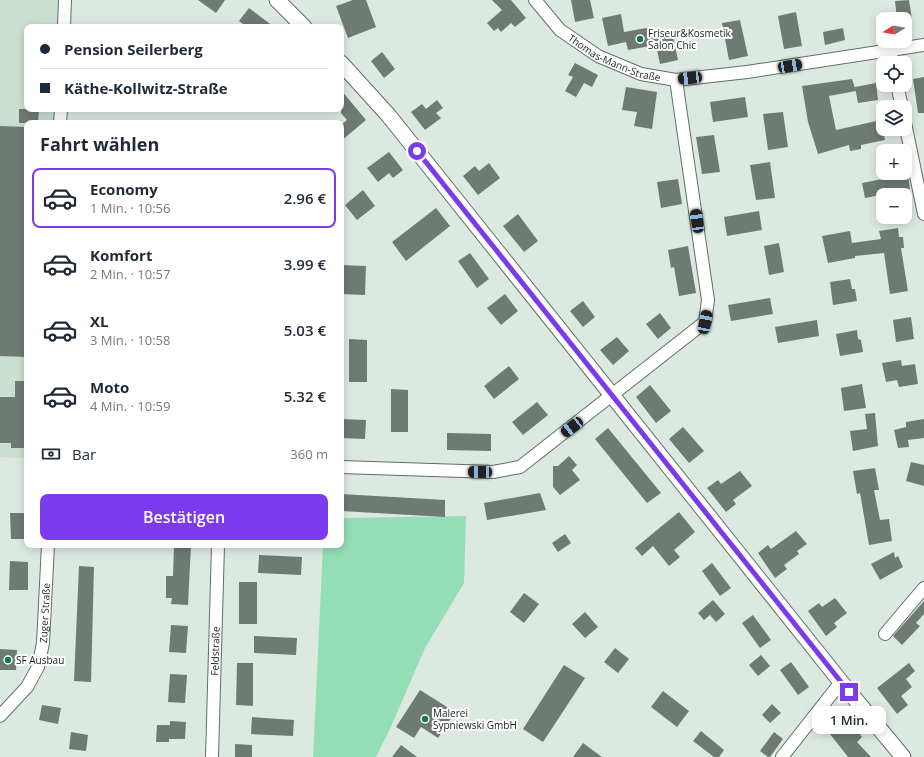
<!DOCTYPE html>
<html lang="de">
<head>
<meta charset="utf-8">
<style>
  :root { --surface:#fff; --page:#f6f6f7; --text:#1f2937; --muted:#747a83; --line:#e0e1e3; --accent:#7c3aed }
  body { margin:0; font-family:"Open Sans",sans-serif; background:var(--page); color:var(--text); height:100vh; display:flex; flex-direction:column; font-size:15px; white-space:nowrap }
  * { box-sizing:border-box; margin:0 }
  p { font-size:13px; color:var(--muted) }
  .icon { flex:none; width:22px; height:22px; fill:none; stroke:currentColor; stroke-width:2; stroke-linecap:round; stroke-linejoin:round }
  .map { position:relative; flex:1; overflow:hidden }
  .details { position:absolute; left:24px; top:120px; width:320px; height:428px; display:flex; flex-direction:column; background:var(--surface); border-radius:8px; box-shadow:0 2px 10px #0003 }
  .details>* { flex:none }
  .hud { position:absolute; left:24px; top:24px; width:320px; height:88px; border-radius:8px; box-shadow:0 2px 10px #0003; display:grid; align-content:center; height:88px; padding:0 16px; background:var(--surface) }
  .needle { width:26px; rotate:259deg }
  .fabs { position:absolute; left:876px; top:12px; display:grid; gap:8px }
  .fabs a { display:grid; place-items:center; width:36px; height:36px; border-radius:8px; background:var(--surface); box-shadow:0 2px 10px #0003; font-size:20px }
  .end { position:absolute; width:18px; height:18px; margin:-9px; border:5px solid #7c3aed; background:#fff; box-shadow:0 0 0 2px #fff }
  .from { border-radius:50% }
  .bubble { position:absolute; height:28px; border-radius:8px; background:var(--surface); box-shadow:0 2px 10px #0003; font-size:13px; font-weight:600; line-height:28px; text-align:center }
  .car { position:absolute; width:12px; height:24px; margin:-12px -6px; border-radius:5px; box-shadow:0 0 3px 1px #0007; background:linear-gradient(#222 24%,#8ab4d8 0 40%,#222 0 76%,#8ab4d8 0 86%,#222 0) }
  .hud b { display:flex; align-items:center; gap:14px; height:38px; font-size:15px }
  .hud b+b { border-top:1px solid var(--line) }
  .hud i { width:10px; height:10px; background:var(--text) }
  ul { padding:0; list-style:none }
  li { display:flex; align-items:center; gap:12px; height:60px; margin:0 8px 6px; padding:0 8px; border:2px solid transparent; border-radius:8px }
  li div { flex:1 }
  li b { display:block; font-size:15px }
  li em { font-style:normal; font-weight:600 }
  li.current { border-color:var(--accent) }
  li>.icon { width:36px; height:36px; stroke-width:1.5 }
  h2 { padding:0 16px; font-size:18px; line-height:48px }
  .pay { display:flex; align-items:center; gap:10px; height:44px; padding:0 16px; font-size:15px }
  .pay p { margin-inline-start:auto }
  .action { display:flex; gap:8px; margin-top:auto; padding:8px 16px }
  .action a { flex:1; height:46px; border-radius:8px; background:var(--accent); color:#fff; font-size:16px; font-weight:600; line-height:46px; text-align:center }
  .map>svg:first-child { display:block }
</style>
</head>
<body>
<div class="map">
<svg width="924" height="757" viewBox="0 0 924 757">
  <rect width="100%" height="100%" fill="#dce9e1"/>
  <path fill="#cbdfd3" d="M0 0H61L60 27H27V109H57V123H27V458L0 457Z"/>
  <path fill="#94deb6" d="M466 516 464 583 425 648 390 729 376 757H313L323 545H341V518Z"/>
  <path fill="#6f7a73" d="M198 0H225L216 13Z
    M353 0H366L376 27 348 38 336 6Z
    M492 0H511L526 18 515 27 511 23 501 32 498 28 494 31 487 23 502 10Z
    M571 0H590L594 18 575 22Z
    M909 0 912 19H897L895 1Z
    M249 8 274 27H247L239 21Z
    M796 12 802 46 784 49 778 16Z
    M621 14 624 32 652 27 654 36 672 32 678 60 660 64 656 45 628 50 626 42 608 46 602 18Z
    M740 20 748 56 729 60 722 23Z
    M843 28 845 40 825 45 823 32Z
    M382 52 395 69 384 78 371 61Z
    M575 63 598 75 592 87 584 83 576 97 565 91 573 77 568 75Z
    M924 77V113H918L913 79Z
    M852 79 856 91 829 96 836 130 881 120 885 140 861 145V149L850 151 849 145 818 154 808 122 802 86Z
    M876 83 878 100 858 103 855 87Z
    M626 87 657 92 652 129 634 126 637 112 622 110Z
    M341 90 366 120 341 141V125L347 120 341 113Z
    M745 97 748 117 713 122 710 102Z
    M437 100 443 108 436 113 441 118 425 130 411 112 422 104 426 109Z
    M19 109H39L38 123H19Z
    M783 112 788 147 768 150 763 114Z
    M0 126 27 127V357L0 356Z
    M714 135 720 172 702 174 696 137Z
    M389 152 403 170 393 178 389 173 378 182 367 168Z
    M770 162 775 198 756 200 750 165Z
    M489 163 500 178 478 195 463 176 475 166 479 171Z
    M908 174 910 189 865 198 862 183Z
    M678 179 682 204 661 208 657 182Z
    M363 190 375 206 357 220 345 205Z
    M436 208 450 226 406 261 392 242Z
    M759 211 762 230 727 236 724 217Z
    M518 214 538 241 524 252 503 226Z
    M898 228 899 237H903L904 248H901L908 291 890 294 884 253 855 256V258L828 263 822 236 850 231 852 243 881 239 879 231Z
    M779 243 784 272 769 275 764 246Z
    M688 246 696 293 679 296 674 267 671 268 668 250Z
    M470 253 489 279 477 288 458 261Z
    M341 265 366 266 365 295 341 294Z
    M850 279 852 289H855L857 301 833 305 830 282Z
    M505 294 518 311 501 325 487 308Z
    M770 298 773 314 731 321 728 305Z
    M583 301 595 317 583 327 570 311Z
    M660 313 671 328 658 339 646 324Z
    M911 317 914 339 896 342 893 320Z
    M817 320 819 336 778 343 775 327Z
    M857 330 858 339 861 340 863 352 840 356 836 334Z
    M617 337 629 351 613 365 600 350Z
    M349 339 367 340V382H349Z
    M901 360 902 366 915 364 918 384 899 387 897 380 886 382 882 363Z
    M509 366 519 379 494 399 484 386Z
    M15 381H27V448H11V443H0V397H15Z
    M862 384 866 408 844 411 841 388Z
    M650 385 671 411 656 423 636 397Z
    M391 389 408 390V432H391Z
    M537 402 548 415 523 435 512 422Z
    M875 413 878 446 853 451 850 431 867 429 865 414Z
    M341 419 366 420 365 439 341 438Z
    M924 419V438L908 440 909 447 898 448 894 430 906 427V422Z
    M683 427 704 451 689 463 669 439Z
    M608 428 661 493 647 503 595 439Z
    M447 433 491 434V451L447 450Z
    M569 456 577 465 572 470 580 480 560 495 553 487V466H558Z
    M911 462 924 465V486L906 481Z
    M875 468 879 490H874L880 520 889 519 892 541 869 545 860 493 857 494 853 471Z
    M740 471 752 486 733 500 736 504 726 512 707 488 718 480 721 484Z
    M540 493 546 510 487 520 484 503Z
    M341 494 445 500V517L341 511Z
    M679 512 695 532 674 550 680 557 669 566 653 546 642 556 635 548Z
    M10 513H26L27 539H11Z
    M796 531 807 544 797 551 799 554 784 565 787 569 775 578 758 553 768 545 771 549Z
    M565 534 571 543 558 552 552 543Z
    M174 545H191L188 605 171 604 172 598H166V576H173Z
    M894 552 895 558 898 556 903 567 880 580 871 564Z
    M259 555 302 557 301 575 258 573Z
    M10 561 28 562V590H9Z
    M712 563 731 588 720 596 702 571Z
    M79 566 94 567 91 682 74 681Z
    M239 582H257V624H239Z
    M524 593 539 604 524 623 510 612Z
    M835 598 847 613 834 623 837 627 826 636 808 611 819 603 822 607Z
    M713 600 725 614 716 622 710 615 704 620 698 613Z
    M924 601V614L916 623 920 626 902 645 893 636Z
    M585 612 598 627 585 638 572 624Z
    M753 615 771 640 760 648 742 623Z
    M171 625 188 626 186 653 169 652Z
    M254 636 297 638 296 655 254 653Z
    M615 648 629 659 618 673 604 662Z
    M0 649 17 650 16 670H0Z
    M761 655 770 666 758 676 749 665Z
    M791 662 809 687 798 695 780 670Z
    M237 663H253V706L236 705Z
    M909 663 915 671 906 679 912 687 901 696 908 705 897 714 877 688Z
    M564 665 585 678 543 742 523 729Z
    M170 674 187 675 185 703 168 702Z
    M420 690 455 712 438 738 421 727 414 738 396 727Z
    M663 691 689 711 677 727 651 707Z
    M772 704 781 713 770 723 762 715Z
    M42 705 61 708 58 724 39 720Z
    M844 714 862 737 857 742 871 757H848L826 729Z
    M252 717 294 720 293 736 251 734Z
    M170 721 186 722 185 739H169V742H156L157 725H170Z
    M701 731 724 750 719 757H714L693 741Z
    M71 732 88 735 86 751 69 749Z
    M774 732 783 739 770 757H768L760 751Z
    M583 743 602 757H573Z
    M235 744 252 745V757H235Z
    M401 745 417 757H392Z"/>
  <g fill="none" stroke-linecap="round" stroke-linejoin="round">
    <g stroke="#626e67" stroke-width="14">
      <g id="minor">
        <path id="s1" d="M535 0 560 30 598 56 641 74 676 80 747 72 924 45"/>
        <path d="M64 27 65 0"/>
        <path d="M890 50 893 63"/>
        <path d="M897 85 902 107"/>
        <path d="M60 123 61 109"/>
        <path d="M905 123 924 214"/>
        <path d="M341 467 493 472 520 467 705 322 708 300 676 80"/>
        <path d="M885 634 924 588"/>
        <path id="s2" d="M0 716 27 687 38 667 43 643 48 545"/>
        <path id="s3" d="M212 757 218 545"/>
        <path d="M782 757 841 682"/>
      </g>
    </g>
    <g stroke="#626e67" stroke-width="17">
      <path id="tertiary" d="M277 0 304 27
        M341 63 389 116 841 682 903 757"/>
    </g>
    <use href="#minor" stroke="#fff" stroke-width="12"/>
    <use href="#tertiary" stroke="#fff" stroke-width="15"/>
  </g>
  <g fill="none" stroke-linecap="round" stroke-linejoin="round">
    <path stroke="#7c3aed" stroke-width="5" d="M417 151 849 692"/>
  </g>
  <g fill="#177950" stroke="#fff" stroke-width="1.5">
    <circle cx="640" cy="39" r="4"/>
    <circle cx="8" cy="660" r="4"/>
    <circle cx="425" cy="719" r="4"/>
  </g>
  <g text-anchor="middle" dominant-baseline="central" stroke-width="4" stroke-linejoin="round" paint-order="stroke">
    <g font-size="10" fill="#1a1f1c" stroke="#fff" text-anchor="start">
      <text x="648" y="33">Friseur&amp;Kosmetik<tspan x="648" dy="12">Salon Chic</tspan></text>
      <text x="16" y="660">SF Ausbau</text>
      <text x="433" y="713">Malerei<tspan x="433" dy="12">Sypniewski GmbH</tspan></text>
    </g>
    <g font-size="10" fill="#1a1f1c" stroke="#fff">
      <text stroke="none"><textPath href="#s1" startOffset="101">Thomas-Mann-Straße</textPath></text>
      <text stroke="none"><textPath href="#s2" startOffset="117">Zuger Straße</textPath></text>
      <text stroke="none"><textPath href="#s3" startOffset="106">Feldstraße</textPath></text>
    </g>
  </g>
</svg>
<div class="fabs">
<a><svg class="needle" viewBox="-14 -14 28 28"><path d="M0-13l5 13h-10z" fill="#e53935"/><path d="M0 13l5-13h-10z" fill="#747a83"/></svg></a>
<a><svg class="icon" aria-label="locate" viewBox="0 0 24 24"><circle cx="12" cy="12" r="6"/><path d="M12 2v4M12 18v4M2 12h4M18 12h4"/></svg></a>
<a><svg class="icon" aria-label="layers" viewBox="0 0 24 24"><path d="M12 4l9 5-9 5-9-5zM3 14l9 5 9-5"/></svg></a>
<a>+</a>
<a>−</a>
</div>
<i class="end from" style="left:417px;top:151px"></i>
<i class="end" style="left:849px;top:692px"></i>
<div class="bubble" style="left:812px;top:706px;width:74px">1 Min.</div>
<i class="car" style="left:790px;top:66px;rotate:81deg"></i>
<i class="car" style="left:690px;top:78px;rotate:264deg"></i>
<i class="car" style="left:697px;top:221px;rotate:352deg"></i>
<i class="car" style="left:705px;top:322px;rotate:11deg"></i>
<i class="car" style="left:572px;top:427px;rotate:232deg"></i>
<i class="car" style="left:480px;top:472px;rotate:271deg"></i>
<div class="hud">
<b><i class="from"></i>Pension Seilerberg</b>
<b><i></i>Käthe-Kollwitz-Straße</b>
</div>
<section class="details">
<h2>Fahrt wählen</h2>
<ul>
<li class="current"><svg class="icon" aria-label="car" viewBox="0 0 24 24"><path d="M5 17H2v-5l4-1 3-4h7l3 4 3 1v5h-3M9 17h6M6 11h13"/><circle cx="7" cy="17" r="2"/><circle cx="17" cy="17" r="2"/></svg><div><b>Economy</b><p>1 Min. · 10:56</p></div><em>2.96 €</em></li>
<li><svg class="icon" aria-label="car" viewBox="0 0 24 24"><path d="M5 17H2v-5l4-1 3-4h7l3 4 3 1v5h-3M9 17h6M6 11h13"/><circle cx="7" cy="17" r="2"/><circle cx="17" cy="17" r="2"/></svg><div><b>Komfort</b><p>2 Min. · 10:57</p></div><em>3.99 €</em></li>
<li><svg class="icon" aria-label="car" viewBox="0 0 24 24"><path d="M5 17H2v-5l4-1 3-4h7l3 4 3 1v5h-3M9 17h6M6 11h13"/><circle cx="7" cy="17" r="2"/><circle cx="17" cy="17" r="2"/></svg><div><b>XL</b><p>3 Min. · 10:58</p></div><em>5.03 €</em></li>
<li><svg class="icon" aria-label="car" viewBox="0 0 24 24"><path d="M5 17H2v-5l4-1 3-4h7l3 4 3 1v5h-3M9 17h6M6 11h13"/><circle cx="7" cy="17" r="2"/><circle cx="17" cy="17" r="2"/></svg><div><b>Moto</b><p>4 Min. · 10:59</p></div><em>5.32 €</em></li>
</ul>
<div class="pay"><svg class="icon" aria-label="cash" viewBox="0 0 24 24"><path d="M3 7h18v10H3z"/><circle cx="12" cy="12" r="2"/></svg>Bar<p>360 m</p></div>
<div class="action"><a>Bestätigen</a></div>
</section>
</div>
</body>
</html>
